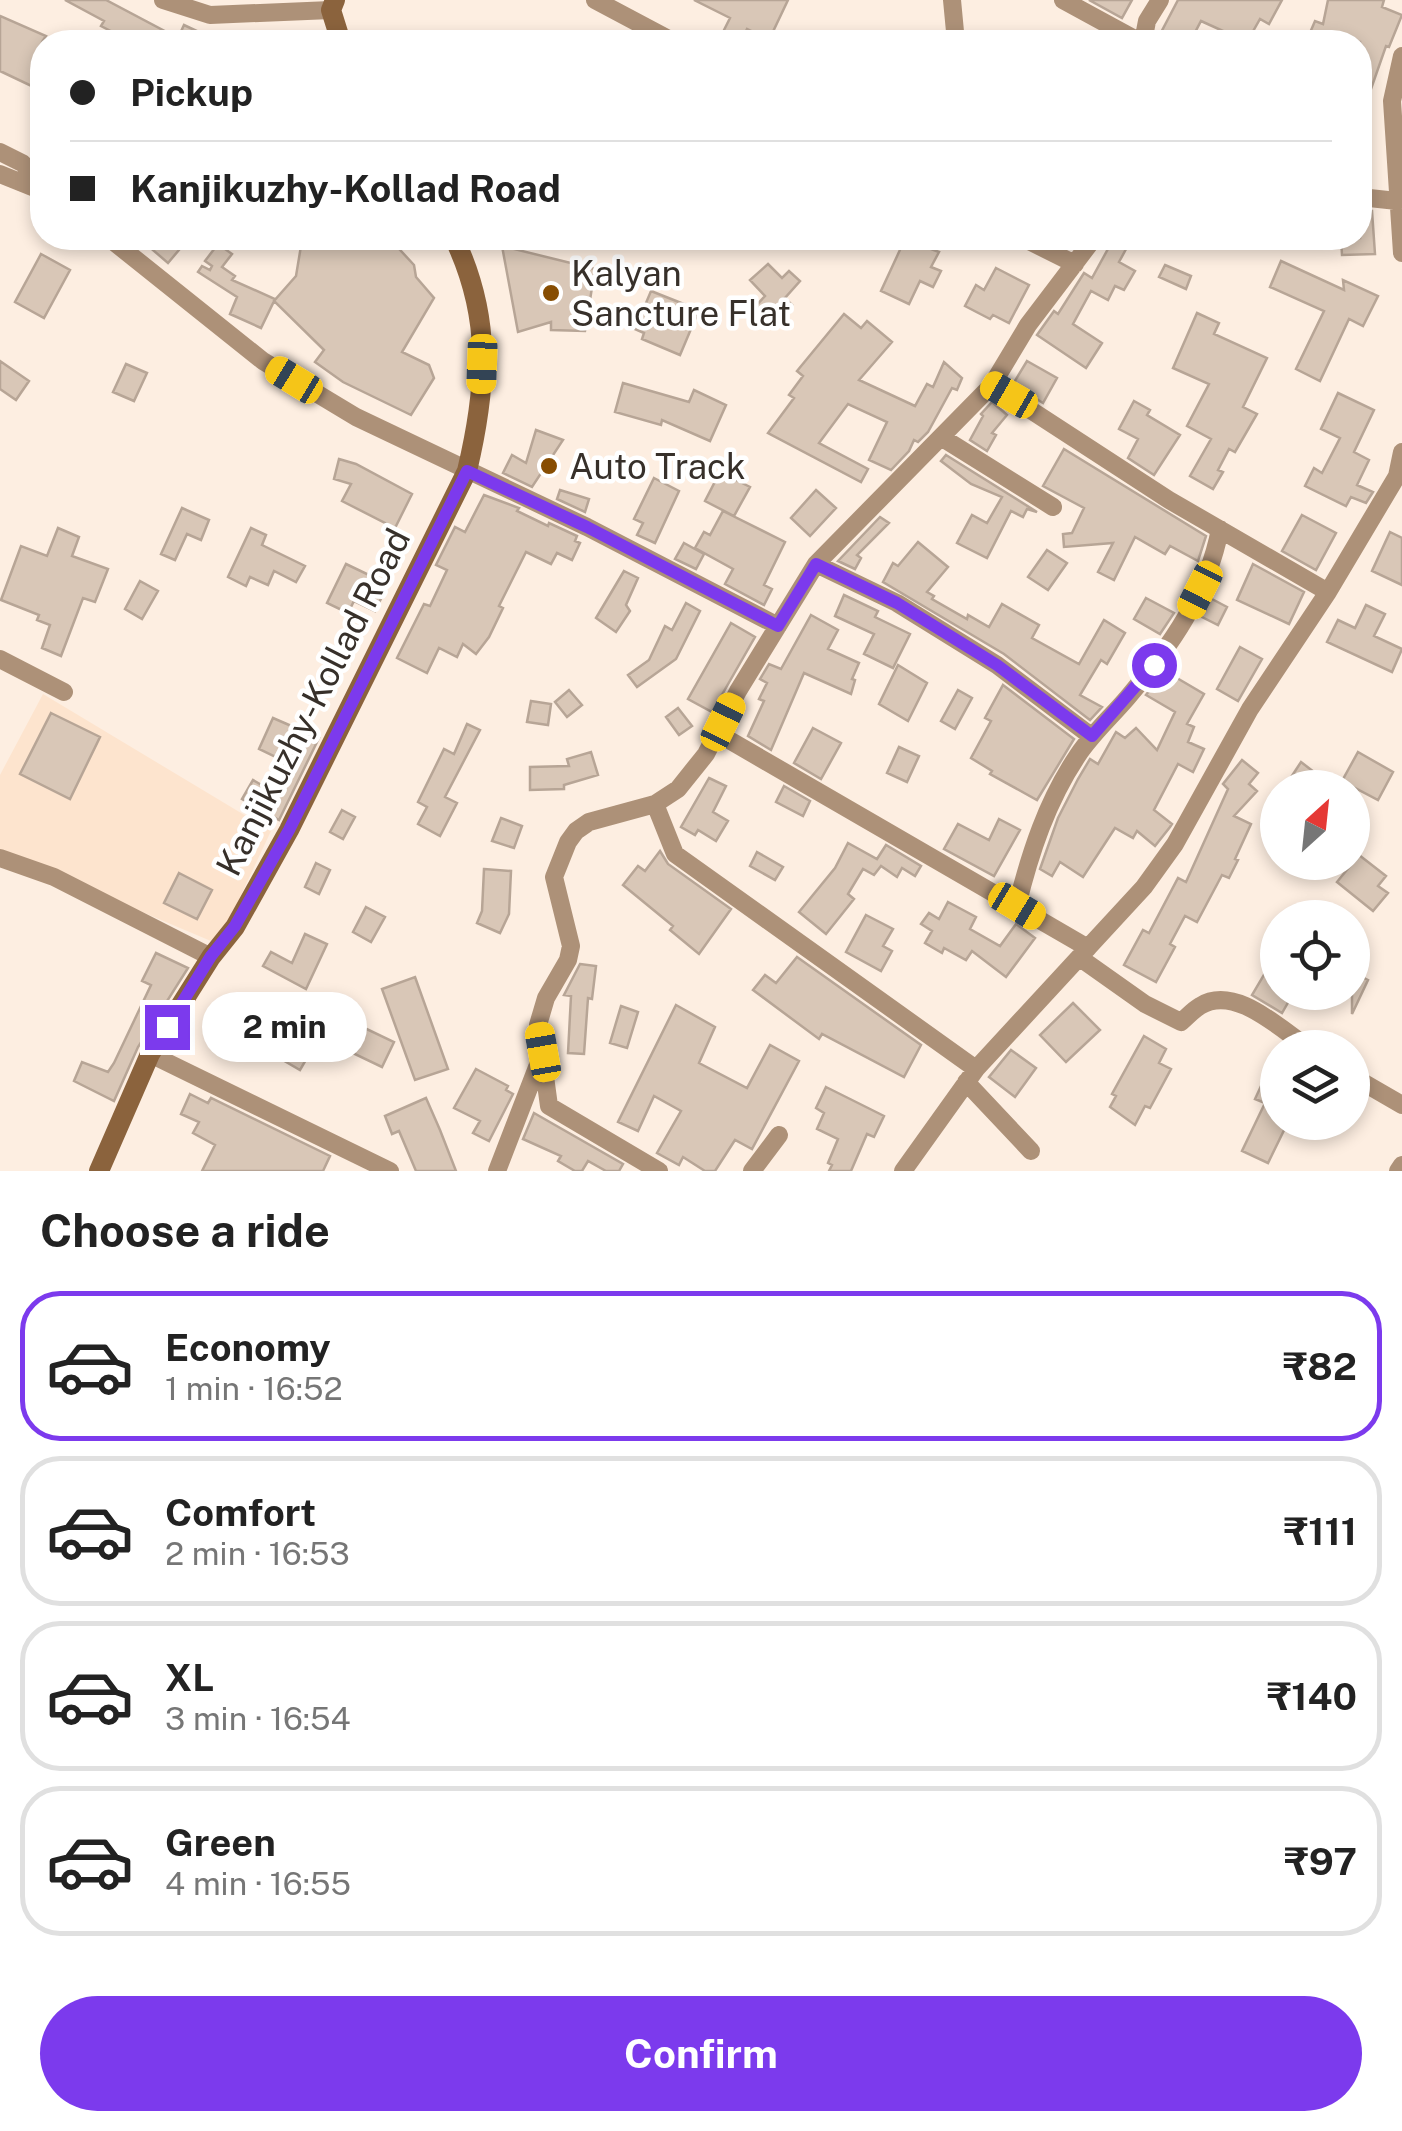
<!DOCTYPE html>
<html lang="en">
<head>
<meta charset="utf-8">
<style>
  :root { --surface:#fff; --page:#f6f6f6; --text:#222; --muted:#767676; --line:#e0e0e0; --accent:#7c3aed }
  body { margin:0; font-family:"Public Sans",sans-serif; background:var(--page); color:var(--text); height:100vh; display:flex; flex-direction:column; font-size:38px; white-space:nowrap }
  * { box-sizing:border-box; margin:0 }
  p { font-size:32px; color:var(--muted) }
  .icon { flex:none; width:55px; height:55px; fill:none; stroke:currentColor; stroke-width:2; stroke-linecap:round; stroke-linejoin:round }
  .map { position:relative; height:1171px; overflow:hidden }
  .side { display:flex; flex-direction:column; background:var(--surface); flex:1 }
  .side>* { flex:none }
  .banner { position:absolute; left:30px; top:30px; width:1342px; height:220px; border-radius:40px; box-shadow:0 5px 15px #0003; display:grid; align-content:center; height:220px; padding:0 40px; background:var(--surface) }
  .needle { width:65px; rotate:27deg }
  .tools { position:absolute; left:1260px; top:770px; display:grid; gap:20px }
  .tools a { display:grid; place-items:center; width:110px; height:110px; border-radius:50%; background:var(--surface); box-shadow:0 5px 15px #0003; font-size:50px }
  .end { position:absolute; width:45px; height:45px; margin:-22px; border:12px solid #7c3aed; background:#fff; box-shadow:0 0 0 5px #fff }
  .from { border-radius:50% }
  .bubble { position:absolute; height:70px; border-radius:35px; background:var(--surface); box-shadow:0 5px 15px #0003; font-size:32px; font-weight:700; line-height:70px; text-align:center }
  .car { position:absolute; width:30px; height:60px; margin:-30px -15px; border-radius:12px; box-shadow:0 0 8px 2px #0007; background:linear-gradient(#f5c518 24%,#345 0 40%,#f5c518 0 76%,#345 0 86%,#f5c518 0) }
  .banner b { display:flex; align-items:center; gap:35px; height:95px; font-size:38px }
  .banner b+b { border-top:2px solid var(--line) }
  .banner i { width:25px; height:25px; background:var(--text) }
  ul { padding:0; list-style:none }
  li { display:flex; align-items:center; gap:30px; height:150px; margin:0 20px 15px; padding:0 20px; border:5px solid var(--line); border-radius:40px }
  li div { flex:1 }
  li b { display:block; font-size:38px }
  li em { font-style:normal; font-weight:700 }
  li.on { border-color:var(--accent) }
  li>.icon { width:90px; height:90px; stroke-width:1.5 }
  h2 { padding:0 40px; font-size:45px; line-height:120px }
  .button { display:flex; gap:20px; margin-top:auto; padding:20px 40px }
  .button a { flex:1; height:115px; border-radius:60px; background:var(--accent); color:#fff; font-size:40px; font-weight:700; line-height:115px; text-align:center }
  .map>svg:first-child { display:block }
</style>
</head>
<body>
<div class="map">
<svg width="1402" height="1171" viewBox="0 0 1402 1171">
  <rect width="100%" height="100%" fill="#fdeee1"/>
  <path fill="#fde4ce" d="M43 694 271 831 218 944 0 852V775Z"/>
  <path fill="#d9c7b7" stroke="#b7a596" stroke-width="2.5" d="M65 0H106L178 38 184 25 220 42H132L101 26 104 21Z
    M694 0H788L769 40 747 29 741 42 722 34 730 18Z
    M1089 0H1132L1122 18Z
    M1178 0H1282L1269 24 1260 19 1247 42 1201 21 1190 42H1156Z
    M1328 0H1384L1382 7 1402 15 1389 47 1386 46 1371 89 1360 86V42H1306L1315 21 1323 24Z
    M0 16 46 36 42 42V91L0 71Z
    M1360 210 1372 211 1375 254 1342 255 1341 238H1360Z
    M139 238H189L168 263Z
    M309 238H389L414 265 416 277 434 298 402 352 429 365 434 378 411 415 343 382 315 362 324 350 274 301 296 276 301 246Z
    M1114 238H1132L1119 262 1135 271 1124 290 1115 286 1108 300 1091 291 1073 324 1102 343 1086 368 1037 335 1054 311 1058 314 1084 273 1092 278Z
    M905 239 939 252 931 267 941 271 933 287 920 281 909 304 881 291Z
    M218 244 232 254 222 267 235 276 232 280 275 299 261 328 230 314 237 297 198 272 202 266 210 270 212 266 205 261Z
    M502 246 595 269 585 331 551 330V322L518 332Z
    M41 254 70 270 44 318 15 302Z
    M1281 261 1344 290 1343 280 1378 296 1363 326 1349 319 1320 381 1296 369 1324 311 1270 287Z
    M768 264 782 278 789 271 800 281 785 298 792 305 771 327 752 310 765 296 750 280Z
    M1165 265 1191 276 1186 289 1159 277Z
    M996 268 1029 285 1009 323 993 315 990 319 965 306 976 285 984 290Z
    M651 291 699 310 680 355 642 339 644 333 635 329Z
    M1197 313 1219 323 1214 334 1267 358 1243 407 1257 414 1235 452 1229 449 1218 470 1223 472 1213 489 1190 476 1211 439 1187 426 1209 384 1173 368Z
    M844 314 861 328 867 321 892 342 859 380 915 406 927 384 933 387 944 362 962 378 957 390 952 388 928 432 918 442 914 440 909 451 891 470 869 460 887 422 848 404 819 443 868 469 861 482 768 433 794 398 789 395 803 376 797 371Z
    M0 361 29 381 16 400 0 389Z
    M1027 361 1057 378 1043 403 1013 384Z
    M126 364 147 373 134 401 113 392Z
    M623 383 689 402 694 390 726 405 710 441 662 420 661 425 615 412Z
    M1338 393 1374 410 1354 452 1369 460 1357 485 1373 492 1366 503 1351 497 1346 506 1305 486 1314 468 1322 473 1340 438 1321 429Z
    M1134 401 1150 410 1147 415 1180 435 1154 475 1128 458 1138 439 1119 429Z
    M992 402 1007 415 992 433 996 435 987 451 970 440 983 416 981 414Z
    M536 430 563 440 532 487 503 473 512 455 526 463Z
    M1064 449 1206 536 1198 561 1170 546 1165 554 1135 537 1114 580 1098 572 1113 543 1064 547 1063 534 1072 533 1084 508 1043 486Z
    M946 455 1037 512 1027 509 1023 517 1011 511 987 558 957 543 972 515 987 523 1002 497 971 484 941 461Z
    M339 459 356 464 412 494 395 528 342 501 351 484 334 479Z
    M720 472 750 487 734 516 705 501Z
    M654 478 679 491 655 543 637 535 643 523 634 519Z
    M560 490 589 499 585 512 557 499Z
    M816 490 836 508 810 536 791 518Z
    M484 495 519 508 517 511 548 526 549 523 577 536 575 541 580 543 572 560 557 553 551 564 526 552 499 606 503 608 489 637 476 654 463 644 457 657 439 648 427 673 397 658 424 604 430 606 447 570 436 565 455 527 465 532Z
    M182 508 209 520 201 540 187 534 175 560 161 554Z
    M723 511 785 542 764 585 772 589 764 605 725 584 733 569 695 548 704 532 710 535Z
    M1302 515 1336 533 1316 570 1282 551Z
    M880 517 889 523 857 555 861 558 855 569 838 561Z
    M58 528 79 537 72 556 108 569 95 602 83 598 61 656 42 648 50 625 37 620 39 615 1 600 21 546 47 556Z
    M251 528 266 535 262 545 305 566 296 582 274 571 268 585 250 577 246 586 228 577Z
    M1390 532 1402 538V585L1372 571Z
    M918 542 948 567 927 592 934 596 932 599 967 619 968 615 989 627 1002 604 1039 625 1032 638 1079 664 1104 620 1125 633 1107 664 1101 660 1080 695 1102 707 1090 720 1004 654 883 582 893 563 898 566Z
    M684 543 704 554 696 569 675 559Z
    M1047 550 1067 563 1048 590 1028 577Z
    M346 564 388 584 375 611 354 601 348 613 327 603Z
    M1253 564 1304 592 1289 624 1237 600Z
    M624 571 638 578 626 605 630 611 616 632 596 618Z
    M140 581 158 591 142 619 125 609Z
    M844 595 878 611 875 617 910 634 893 668 864 654 874 634 835 616Z
    M1146 598 1174 613 1160 634 1134 619Z
    M1210 598 1227 607 1218 625 1200 616Z
    M686 603 700 611 676 659 637 687 628 675 649 660 665 626 672 630Z
    M1366 605 1385 614 1374 636 1402 649 1392 672 1327 642 1338 620 1355 628Z
    M811 615 838 630 828 649 859 663 852 679 855 680 851 694 804 673 771 750 748 736 764 701 759 699 767 683 760 679 769 664 781 669Z
    M731 623 755 637 712 712 688 699Z
    M1240 647 1262 659 1238 701 1217 689Z
    M898 665 927 683 908 721 879 704Z
    M1165 671 1204 694 1187 724 1194 727 1188 742 1204 749 1193 772 1178 764 1154 810 1172 824 1170 827 1155 846 1137 831 1133 838 1115 828 1083 877 1060 862 1052 876 1040 869 1058 818 1078 779 1090 759 1098 764 1116 732 1125 738 1136 728 1157 750 1175 712 1146 695Z
    M1003 685 1074 739 1037 800 990 774 992 771 971 758 991 721 985 718Z
    M569 690 582 705 567 717 555 702Z
    M958 690 972 698 955 729 941 721Z
    M531 701 551 704 548 725 527 722Z
    M678 708 692 726 679 735 666 717Z
    M51 713 100 737 70 799 20 774Z
    M273 718 319 738 279 820 242 799 253 780 265 787 278 758 259 749Z
    M467 724 480 730 445 797 457 803 440 836 418 824 427 807 418 802 444 749 454 754Z
    M813 728 841 743 821 779 794 763Z
    M899 747 919 756 907 782 887 773Z
    M591 752 598 775 564 785V789L530 790V767L569 766 567 759Z
    M1358 752 1393 772 1378 800 1342 781Z
    M1242 760 1258 773 1249 784 1257 791 1234 816 1251 824 1235 859 1238 860 1229 878 1222 875 1197 922 1185 916 1170 944 1175 947 1156 982 1124 965 1143 930 1149 933 1178 878 1186 882 1228 789 1223 784Z
    M1301 762 1314 772 1304 788H1284Z
    M709 778 726 786 713 812 728 821 716 841 698 830 695 835 681 827Z
    M784 786 810 801 803 816 776 802Z
    M342 810 355 817 343 839 330 832Z
    M501 818 522 826 514 848 492 841Z
    M999 819 1020 830 994 876 944 849 958 824 989 840Z
    M848 843 877 859 886 845 921 866 915 876 902 868 897 877 881 866 874 875 863 869 848 894 854 899 826 934 799 912 835 868Z
    M660 851 668 864 731 909 699 954 670 930 673 926 623 885 638 866 645 871Z
    M757 852 783 867 775 880 750 866Z
    M1359 855 1386 876 1378 886 1388 893 1373 911 1337 882Z
    M316 863 330 870 319 894 305 887Z
    M484 869 511 871 509 914 500 933 477 923 482 911Z
    M179 873 212 890 197 919 164 903Z
    M948 902 976 917 970 929 1000 946 1016 924 1035 938 1006 977 972 951 966 960 944 948 942 953 925 943 932 931 921 924 929 913 939 919Z
    M366 907 385 917 371 942 353 932Z
    M866 915 893 929 883 946 892 951 881 971 846 952Z
    M305 934 327 944 306 989 263 966 271 952 292 963Z
    M1278 951V992H1294L1282 1013 1252 995Z
    M156 953 188 968 138 1047 114 1101 74 1081 82 1062 108 1072 114 1063 151 985 142 981Z
    M797 957 921 1045 904 1077 822 1034 819 1039 753 990 765 975 776 983Z
    M580 964 596 966 592 999 588 998 584 1054 568 1053 571 996 564 995Z
    M1352 972 1368 980 1352 1014Z
    M415 977 448 1069 415 1080 382 989Z
    M1073 1003 1100 1030 1066 1062 1040 1035Z
    M285 1005 325 1027 300 1070 264 1049 270 1038 259 1032 270 1012 278 1017Z
    M676 1005 715 1027 699 1063 747 1088 770 1045 799 1061 752 1149 735 1140 715 1171H705L683 1157 679 1165 657 1153 681 1111 654 1096 638 1131 618 1122Z
    M621 1006 638 1012 627 1048 610 1043Z
    M352 1022 394 1042 382 1067 340 1047Z
    M1144 1036 1166 1049 1159 1063 1171 1069 1150 1108 1145 1106 1135 1125 1110 1107 1116 1096 1112 1094Z
    M1011 1050 1036 1068 1015 1097 989 1077Z
    M476 1069 508 1086 506 1090 513 1094 489 1141 473 1133 480 1121 454 1108Z
    M1267 1073 1278 1077V1122H1288L1268 1163 1242 1151 1265 1103 1255 1099Z
    M826 1087 884 1116 874 1137 867 1134 851 1171H829L832 1165 828 1163 838 1139 817 1129 824 1113 816 1108Z
    M190 1094 208 1103 211 1098 330 1156 323 1171H202L215 1145 193 1133 199 1122 181 1114Z
    M426 1098 440 1130 456 1171H416L399 1131 392 1134 385 1116Z
    M534 1113 623 1164 619 1171H606L588 1161 582 1171H575L558 1161 561 1156 523 1139Z"/>
  <g fill="none" stroke-linecap="round" stroke-linejoin="round">
    <path stroke="#ad9178" stroke-width="18" d="M163 0 210 15 331 10
      M595 0 674 42
      M952 0 956 42
      M1063 0 1140 42
      M1143 42 1147 21 1160 0
      M1402 56 1392 101 1402 253
      M0 152 22 163 42 181
      M0 174 42 191
      M1360 197 1397 201
      M109 238 263 361 356 417 587 527 778 626
      M1023 238 1075 264
      M992 385 1169 500 1328 592
      M941 437 1053 507
      M816 564 897 603 997 665 1091 736
      M0 659 64 692
      M717 733 1088 948
      M655 804 675 854 976 1069
      M0 858 54 877 211 957
      M1017 906C1030 853 1047 801 1078 755 1092 734 1111 717 1128 697 1170 647 1208 593 1220 529
      M1080 958 1145 1004 1181 1022C1187 1017 1193 1010 1200 1006 1235 984 1280 1029 1309 1048
      M150 1054 390 1171
      M1352 1076 1402 1105
      M966 1082 1031 1151
      M497 1171 541 1057
      M659 1171 549 1106 538 1025 546 998 568 960 571 946 554 877 568 842 576 831 589 822 655 804 678 789 706 754 738 691 816 564 992 385 1028 325 1094 238
      M752 1171 779 1135
      M903 1171 976 1069 1144 887 1175 844 1250 709 1328 592 1397 476 1402 452
      M1398 1171 1402 1165"/>
    <path stroke="#8b633d" stroke-width="20" d="M335 0 331 10 341 42
      M99 1171 150 1054 211 957 235 927 289 830 467 471C487 387 492 317 454 238"/>
  </g>
  <g fill="none" stroke-linecap="round" stroke-linejoin="round">
    <path stroke="#7c3aed" stroke-width="12" d="M167 1027 211 956 235 926 289 830 467 471 587 527 778 626 816 564 897 603 997 665 1092 736 1154 665"/>
  </g>
  <g fill="#874d02" stroke="#fff" stroke-width="4">
    <circle cx="551" cy="293" r="10"/>
    <circle cx="549" cy="466" r="10"/>
  </g>
  <g text-anchor="middle" dominant-baseline="central" stroke-width="9" stroke-linejoin="round" paint-order="stroke">
    <g font-size="35" fill="#37302a" stroke="#fff" text-anchor="start">
      <text x="571" y="273">Kalyan<tspan x="571" dy="40">Sancture Flat</tspan></text>
      <text x="569" y="466">Auto Track</text>
    </g>
    <g font-size="35" fill="#37302a" stroke="#fff">
      <text transform="translate(313 702) rotate(-63)">Kanjikuzhy-Kollad Road</text>
    </g>
  </g>
</svg>
<div class="tools">
<a><svg class="needle" viewBox="-14 -14 28 28"><path d="M0-13l5 13h-10z" fill="#e53935"/><path d="M0 13l5-13h-10z" fill="#767676"/></svg></a>
<a><svg class="icon" aria-label="locate" viewBox="0 0 24 24"><circle cx="12" cy="12" r="6"/><path d="M12 2v4M12 18v4M2 12h4M18 12h4"/></svg></a>
<a><svg class="icon" aria-label="layers" viewBox="0 0 24 24"><path d="M12 4l9 5-9 5-9-5zM3 14l9 5 9-5"/></svg></a>
</div>
<i class="end from" style="left:1154px;top:665px"></i>
<i class="end" style="left:167px;top:1027px"></i>
<div class="bubble" style="left:202px;top:992px;width:165px">2 min</div>
<i class="car" style="left:482px;top:364px;rotate:182deg"></i>
<i class="car" style="left:294px;top:380px;rotate:301deg"></i>
<i class="car" style="left:1009px;top:395px;rotate:300deg"></i>
<i class="car" style="left:1200px;top:590px;rotate:207deg"></i>
<i class="car" style="left:723px;top:722px;rotate:26deg"></i>
<i class="car" style="left:1017px;top:906px;rotate:121deg"></i>
<i class="car" style="left:543px;top:1052px;rotate:350deg"></i>
<div class="banner">
<b><i class="from"></i>Pickup</b>
<b><i></i>Kanjikuzhy-Kollad Road</b>
</div>
</div>
<section class="side">
<h2>Choose a ride</h2>
<ul>
<li class="on"><svg class="icon" aria-label="car" viewBox="0 0 24 24"><path d="M5 17H2v-5l4-1 3-4h7l3 4 3 1v5h-3M9 17h6M6 11h13"/><circle cx="7" cy="17" r="2"/><circle cx="17" cy="17" r="2"/></svg><div><b>Economy</b><p>1 min · 16:52</p></div><em>₹82</em></li>
<li><svg class="icon" aria-label="car" viewBox="0 0 24 24"><path d="M5 17H2v-5l4-1 3-4h7l3 4 3 1v5h-3M9 17h6M6 11h13"/><circle cx="7" cy="17" r="2"/><circle cx="17" cy="17" r="2"/></svg><div><b>Comfort</b><p>2 min · 16:53</p></div><em>₹111</em></li>
<li><svg class="icon" aria-label="car" viewBox="0 0 24 24"><path d="M5 17H2v-5l4-1 3-4h7l3 4 3 1v5h-3M9 17h6M6 11h13"/><circle cx="7" cy="17" r="2"/><circle cx="17" cy="17" r="2"/></svg><div><b>XL</b><p>3 min · 16:54</p></div><em>₹140</em></li>
<li><svg class="icon" aria-label="car" viewBox="0 0 24 24"><path d="M5 17H2v-5l4-1 3-4h7l3 4 3 1v5h-3M9 17h6M6 11h13"/><circle cx="7" cy="17" r="2"/><circle cx="17" cy="17" r="2"/></svg><div><b>Green</b><p>4 min · 16:55</p></div><em>₹97</em></li>
</ul>
<div class="button"><a>Confirm</a></div>
</section>
</body>
</html>
